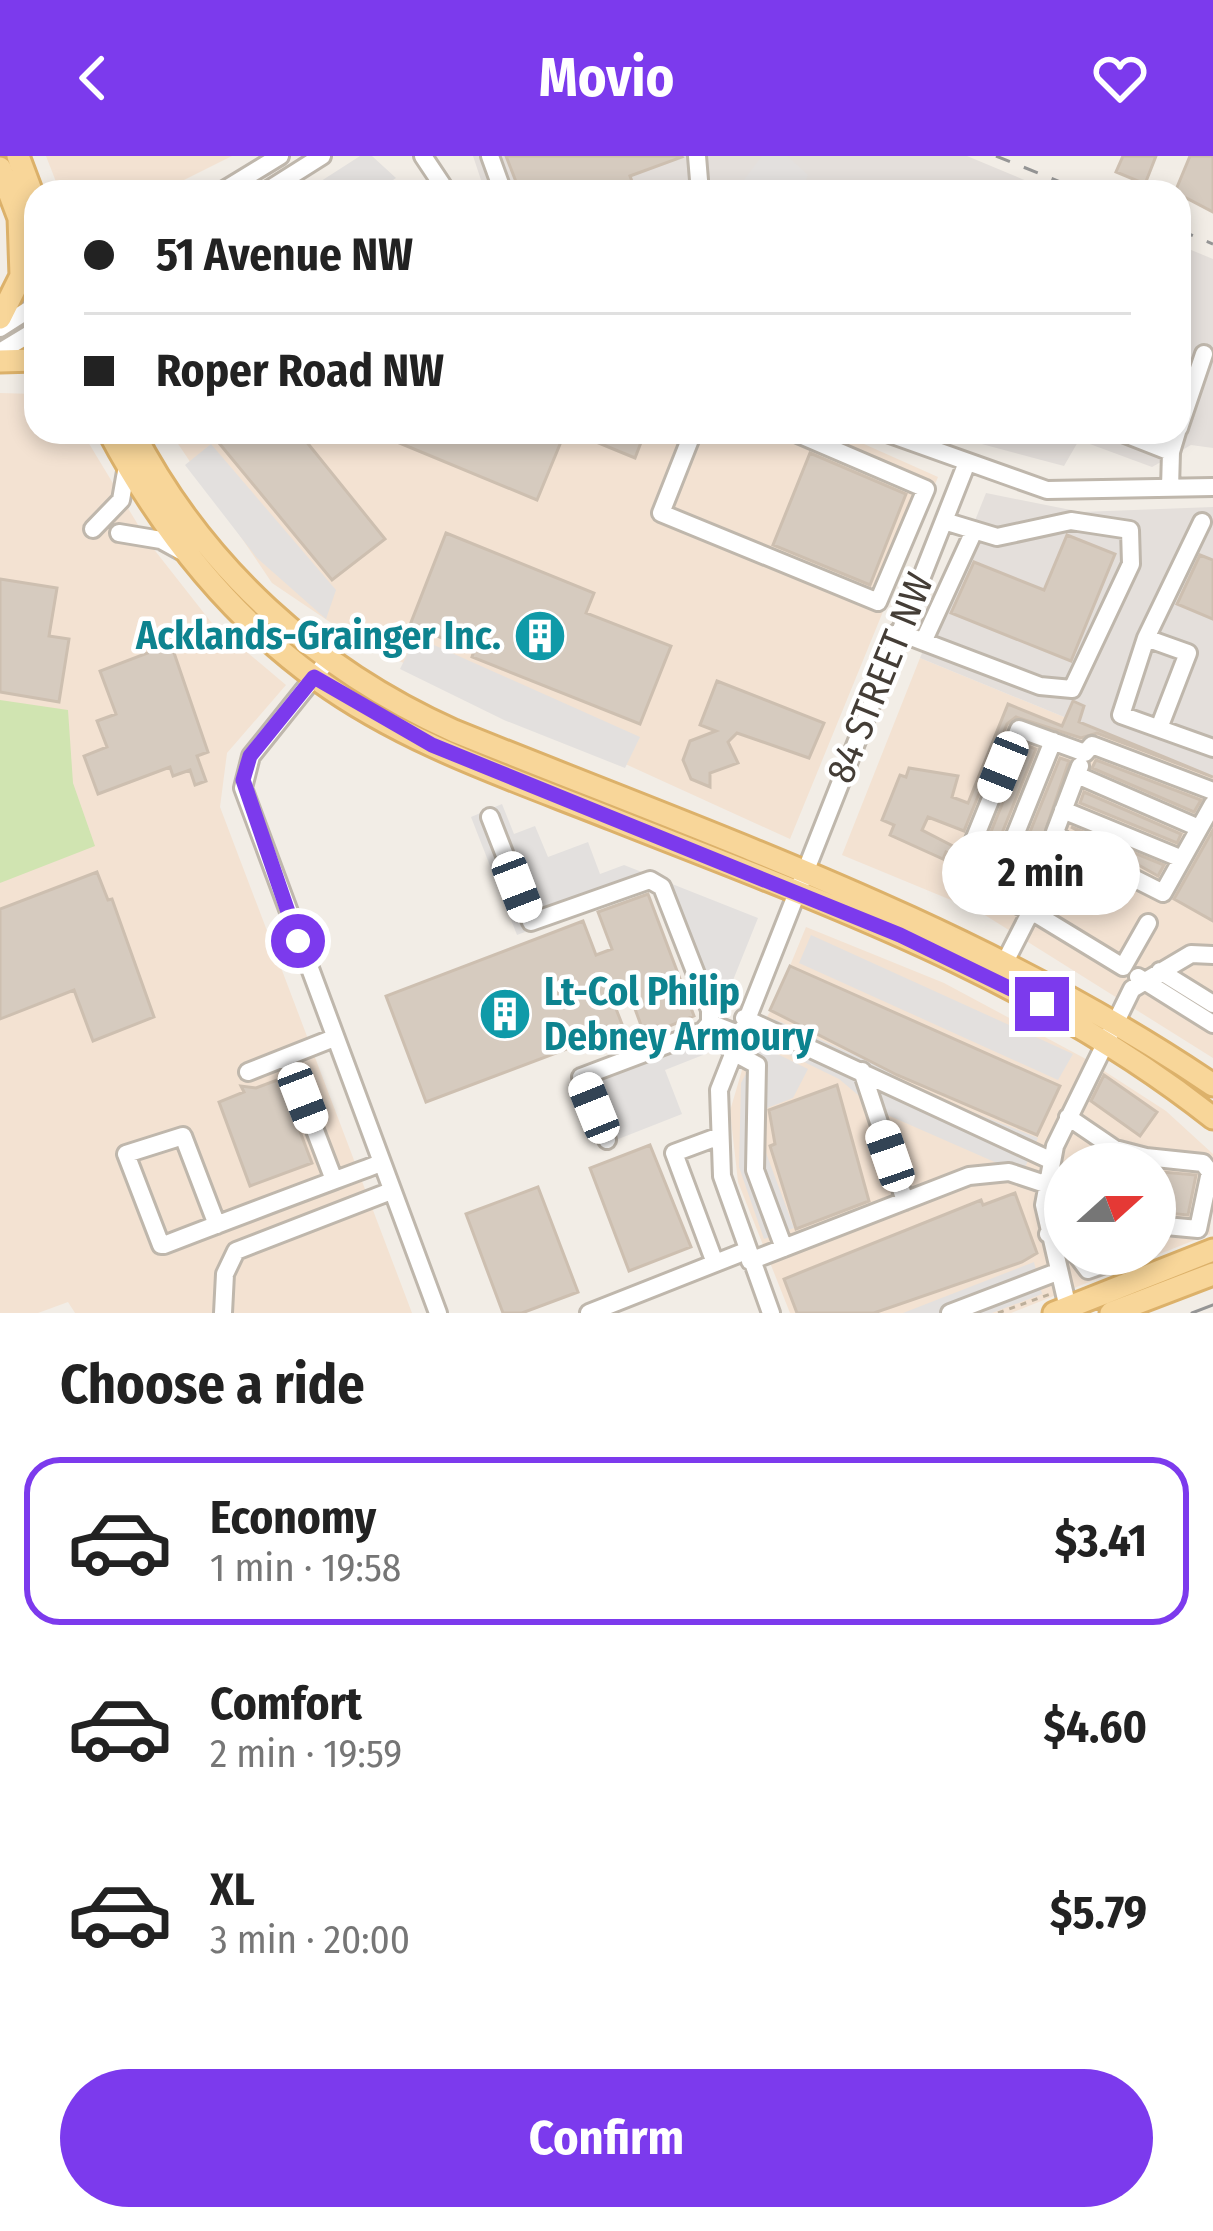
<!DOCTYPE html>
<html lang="en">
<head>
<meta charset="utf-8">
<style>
  :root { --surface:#fff; --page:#f6f6f6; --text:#222; --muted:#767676; --line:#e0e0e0; --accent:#7c3aed }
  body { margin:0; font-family:"Fira Sans Condensed",sans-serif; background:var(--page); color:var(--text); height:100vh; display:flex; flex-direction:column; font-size:45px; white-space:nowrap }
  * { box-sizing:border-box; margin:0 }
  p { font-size:39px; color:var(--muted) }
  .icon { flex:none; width:66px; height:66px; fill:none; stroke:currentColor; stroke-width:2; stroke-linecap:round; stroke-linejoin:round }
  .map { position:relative; height:1157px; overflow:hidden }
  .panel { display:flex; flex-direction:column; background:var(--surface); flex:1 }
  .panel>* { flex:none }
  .guide { position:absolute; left:24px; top:24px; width:1167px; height:264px; border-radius:36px; box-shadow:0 6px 18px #0003; display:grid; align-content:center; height:264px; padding:0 60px; background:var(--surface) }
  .needle { width:78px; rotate:69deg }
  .controls { position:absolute; left:1044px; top:987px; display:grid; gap:24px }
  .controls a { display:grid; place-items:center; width:132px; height:132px; border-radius:50%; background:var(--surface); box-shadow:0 6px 18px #0003; font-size:60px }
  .end { position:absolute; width:54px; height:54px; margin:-27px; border:15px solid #7c3aed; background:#fff; box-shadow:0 0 0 6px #fff }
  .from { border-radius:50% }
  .bubble { position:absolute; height:84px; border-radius:42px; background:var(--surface); box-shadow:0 6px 18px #0003; font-size:39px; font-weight:700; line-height:84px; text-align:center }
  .car { position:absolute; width:36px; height:72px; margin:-36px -18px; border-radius:15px; box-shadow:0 0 9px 3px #0007; background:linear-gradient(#fff 24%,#345 0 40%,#fff 0 76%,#345 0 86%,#fff 0) }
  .guide b { display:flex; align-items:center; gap:42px; height:114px; font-size:45px }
  .guide b+b { border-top:3px solid var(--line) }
  .guide i { width:30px; height:30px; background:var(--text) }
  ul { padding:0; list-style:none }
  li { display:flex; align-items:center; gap:36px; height:168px; margin:0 24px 18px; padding:0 36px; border:6px solid transparent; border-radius:36px }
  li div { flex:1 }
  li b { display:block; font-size:45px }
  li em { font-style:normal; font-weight:700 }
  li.on { border-color:var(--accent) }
  li>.icon { width:108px; height:108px; stroke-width:1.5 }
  h2 { padding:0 60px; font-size:54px; line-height:144px }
  .primary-button { display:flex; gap:24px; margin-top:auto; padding:24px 60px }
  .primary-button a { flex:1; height:138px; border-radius:72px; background:var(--accent); color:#fff; font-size:48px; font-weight:700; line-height:138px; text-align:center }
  header { display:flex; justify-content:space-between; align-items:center; height:156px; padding:0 60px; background:var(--accent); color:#fff; font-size:54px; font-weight:700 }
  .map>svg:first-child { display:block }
</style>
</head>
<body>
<header><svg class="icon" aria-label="back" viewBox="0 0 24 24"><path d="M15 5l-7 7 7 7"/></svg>Movio<svg class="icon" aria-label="heart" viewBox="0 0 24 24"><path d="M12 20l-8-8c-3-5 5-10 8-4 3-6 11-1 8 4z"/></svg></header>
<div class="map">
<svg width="1213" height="1157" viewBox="0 0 1213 1157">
  <rect width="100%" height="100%" fill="#f2ede6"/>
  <path fill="#f3e2d2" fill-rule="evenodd" d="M46 0H232L160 36H60Z
    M0 237 36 238V276H82L149 387 211 466 286 529 227 597 220 651 412 1157H75L68 1146 38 1157H0Z
    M170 276H837L938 321 790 683 364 489 272 427Z
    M920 502 1213 622V902L980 756 842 699Z
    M806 771 944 827 1084 902 1166 955 1213 998 1210 1078 1011 1157H790L738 1026 730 955 749 890 773 851ZM1065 1008H1155V1098H1065Z"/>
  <path fill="#e4dfdb" d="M473 0H967L1053 36H485Z
    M1179 89 1213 103V292L1191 289 1152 311 1079 284 1064 310 937 276H1179Z
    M986 337 1081 356 1213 351V622L920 502Z"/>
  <path fill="#d0e4b1" d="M0 544 68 554 73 627 95 690 0 727Z"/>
  <path fill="#e3e0de" d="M360 0H372L396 22 375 36H304Z
    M762 0H787L808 19 801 36H735Z
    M211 288 336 434 326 463 257 402 185 309Z
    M416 481 640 581 625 612 504 564 400 513Z
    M502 648 514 678 535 670 548 701 588 686 600 718 624 709 758 762 703 899 665 914 682 958 598 991 573 926 707 873 650 728 517 779 471 661Z
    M811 779 1073 898 1058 924 799 807Z
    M774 863 893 916 891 924 1038 982 1022 1018 876 954 839 923 763 886Z
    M761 890 808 913 793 942 762 954V986L794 1072 764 1083 739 1011 741 927Z
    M1034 1106 1042 1138 992 1157H903Z"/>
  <path fill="#d6cbbf" stroke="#cdbfb0" stroke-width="3" d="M506 0H681L682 1 630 20 636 36H520Z
    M1123 0H1156L1145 28 1116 16Z
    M1190 0H1213V56L1175 36Z
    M221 276 301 279 385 383 332 424 214 281Z
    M373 276H565L537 344Z
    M572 276H645L635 302Z
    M810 297 906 338 870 429 773 389Z
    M446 377 594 437 586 457 671 490 640 568 472 501 474 495 410 469Z
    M1067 379 1115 398 1071 505 951 457 974 406 1044 434Z
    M1200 399 1213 404V463L1177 448Z
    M0 423 57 432 49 480 69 483 59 546 0 536Z
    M171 488 208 596 197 600 206 625 195 629 190 614 173 620 170 611 98 638 84 600 107 591 97 565 116 558 100 515Z
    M717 525 824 567 809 602 737 577 728 586 738 607 710 617V631L691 623 683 604 690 585 716 575 700 569Z
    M1073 545 1084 550 1079 566 1213 621 1097 577 1081 582 1016 561 1007 568 964 675 928 661 922 674 1038 734 946 696 943 703 890 679 894 669 882 664 900 619 906 621 909 612 958 620 952 641 968 647 1008 548 1062 570Z
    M1026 589 1036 593 998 687 988 683Z
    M1060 602 1069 605 1035 705 1021 698Z
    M1096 604 1201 644 1194 656 1092 612Z
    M1084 636 1181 678 1177 687 1080 647Z
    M1071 671 1164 709 1158 720Z
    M1213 674V765L1174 743Z
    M97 716 108 744 112 743 154 861 93 885 74 834 0 863V753Z
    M648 738 694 860 645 880 628 834 611 840 629 886 615 892 609 877 426 946 386 840 583 765 596 799 612 793 598 756Z
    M790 810 1060 930 1037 979 897 919 770 854Z
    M1104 919 1157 956 1140 980 1091 945Z
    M280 923 312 1007 250 1030 219 946 244 936 241 930 256 932Z
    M837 929 869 1045 796 1073 770 990 775 988 769 954Z
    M650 989 691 1091 629 1115 590 1012Z
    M1162 1016 1196 1019 1188 1059 1155 1056Z
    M538 1031 578 1136 522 1157H503L466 1058Z
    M1015 1037 1037 1097 1022 1106 874 1157H797L784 1123 981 1044 983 1049Z"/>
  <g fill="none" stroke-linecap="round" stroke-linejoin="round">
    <g stroke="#bfb7ac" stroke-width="22">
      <path id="minor" d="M423 0 447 36
        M490 0 503 36
        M697 0 700 36
        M221 36 280 0
        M265 36 322 0
        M0 172 36 149
        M0 196 36 174
        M1179 272 1204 198
        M693 276 661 357 878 446 926 333 793 276
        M884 276 1047 334 1213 331
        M1120 276 1171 296
        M1170 332 1171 296 1177 276
        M1202 366 1146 482 1121 559 1213 592
        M93 373 121 344 127 310
        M119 377 161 384 181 395
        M898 476 1040 530 1072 533 1131 408 1130 374 1071 365 997 381 944 365
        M1146 482 1188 497 1159 572
        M924 484 974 375
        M328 504 251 600 243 632 438 1157
        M1077 619 1199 672
        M1063 654 1182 703
        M490 661 531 766 650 724 662 731 710 854V867
        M1068 689 1055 676 1080 610
        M1005 704 1053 585
        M1054 728 972 689 1019 573 1085 597 1092 589 1213 635
        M987 734 1031 755 1050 741 1068 689 1163 737 1213 648
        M1006 804 1031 755 1123 811 1148 767
        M1160 815 1213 848
        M1138 821 1213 868
        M744 862 1050 1004
        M731 895 757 909 755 1014 784 1092
        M287 901 334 1024
        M862 915 905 1045
        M248 916 334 882
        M1068 961 1115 993 1146 1001 1144 1007
        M607 984 581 921 703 875 710 867 738 878
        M1146 1001 1203 1007 1210 1016 1198 1073 1155 1069
        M217 1069 183 980 126 998 161 1089H164C236 1061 309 1034 381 1007
        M1048 1078 1065 1072
        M1076 1098 1088 1114 1133 1098
        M750 1105 969 1020 1009 1016 1045 1028
        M715 1107 674 997 717 981
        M1068 1152 1044 1049 1055 990 1132 833 1191 798 1213 799
        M223 1157 225 1118 236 1095 391 1035
        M589 1157 746 1095
        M771 1157 722 1020 719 934 966 309
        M950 1157 1057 1116"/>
    </g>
    <g stroke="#dcb16a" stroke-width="27">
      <path id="major" d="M18 0 36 48
        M0 12 36 107
        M0 162 21 120 19 61
        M0 205 36 204
        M109 276C161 374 227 458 318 524 406 588 513 623 613 663 822 746 1035 821 1213 962
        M133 276C203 411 316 513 454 575 713 680 980 771 1213 929
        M1054 1157 1213 1094
        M1111 1157 1213 1118"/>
    </g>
    <path stroke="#bdaf9b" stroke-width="3" stroke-dasharray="6 6" stroke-linecap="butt" d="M998 1157 1053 1137"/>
    <use href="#minor" stroke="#fff" stroke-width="16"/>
    <use href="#major" stroke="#f8d699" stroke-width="21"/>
    <path stroke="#959595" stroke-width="3" d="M1192 1157 1213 1149"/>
    <path stroke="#959595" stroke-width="3" stroke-dasharray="15 15" stroke-linecap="butt" d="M996 0 1085 36
      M1179 74 1213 88"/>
  </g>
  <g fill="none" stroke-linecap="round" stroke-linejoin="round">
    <path stroke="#7c3aed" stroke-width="15" d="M298 785 243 624 250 600 314 521 432 589 900 779 1042 848"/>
  </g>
  <defs>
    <g id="building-disc" transform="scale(2.7)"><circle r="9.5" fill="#0f9aa8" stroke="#fff"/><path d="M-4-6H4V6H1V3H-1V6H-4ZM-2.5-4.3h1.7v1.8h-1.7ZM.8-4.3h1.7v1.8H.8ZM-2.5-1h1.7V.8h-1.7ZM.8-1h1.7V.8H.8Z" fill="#fff"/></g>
  </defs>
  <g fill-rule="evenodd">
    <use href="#building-disc" x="540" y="480"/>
    <use href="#building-disc" x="505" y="858"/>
  </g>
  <g text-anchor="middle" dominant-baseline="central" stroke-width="9" stroke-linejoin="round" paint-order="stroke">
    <g font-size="39" font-weight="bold" fill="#0d838f" stroke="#fff" text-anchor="end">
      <text x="501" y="480">Acklands-Grainger Inc.</text>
      <text x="544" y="836" text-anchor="start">Lt-Col Philip<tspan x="544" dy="45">Debney Armoury</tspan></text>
    </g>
    <g font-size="39" fill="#443d36" stroke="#fff">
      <text transform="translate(880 522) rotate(-68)">84 STREET NW</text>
    </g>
  </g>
</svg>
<div class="controls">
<a><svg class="needle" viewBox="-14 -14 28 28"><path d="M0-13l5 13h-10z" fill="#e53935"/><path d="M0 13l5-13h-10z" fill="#767676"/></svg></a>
</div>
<i class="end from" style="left:298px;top:785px"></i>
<i class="end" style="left:1042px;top:848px"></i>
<div class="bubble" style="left:942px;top:675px;width:198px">2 min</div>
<i class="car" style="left:1003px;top:611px;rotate:202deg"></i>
<i class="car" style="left:517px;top:731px;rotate:159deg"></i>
<i class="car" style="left:303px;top:942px;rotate:159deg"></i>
<i class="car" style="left:594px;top:952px;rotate:338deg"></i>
<i class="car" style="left:890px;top:1000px;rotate:341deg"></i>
<div class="guide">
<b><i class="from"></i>51 Avenue NW</b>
<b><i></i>Roper Road NW</b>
</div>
</div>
<section class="panel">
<h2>Choose a ride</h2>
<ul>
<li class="on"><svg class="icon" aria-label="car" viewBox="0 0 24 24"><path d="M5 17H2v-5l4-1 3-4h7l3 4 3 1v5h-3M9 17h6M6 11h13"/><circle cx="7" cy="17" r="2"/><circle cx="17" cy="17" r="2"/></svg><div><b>Economy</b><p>1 min · 19:58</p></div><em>$3.41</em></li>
<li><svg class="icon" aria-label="car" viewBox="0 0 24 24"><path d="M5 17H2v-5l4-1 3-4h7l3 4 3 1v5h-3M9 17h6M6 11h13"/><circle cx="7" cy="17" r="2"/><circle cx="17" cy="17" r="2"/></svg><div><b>Comfort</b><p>2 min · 19:59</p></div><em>$4.60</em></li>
<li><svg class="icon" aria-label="car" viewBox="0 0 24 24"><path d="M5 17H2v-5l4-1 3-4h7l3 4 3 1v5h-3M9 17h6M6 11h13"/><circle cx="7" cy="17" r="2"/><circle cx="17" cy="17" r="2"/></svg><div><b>XL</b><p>3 min · 20:00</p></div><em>$5.79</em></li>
</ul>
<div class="primary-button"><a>Confirm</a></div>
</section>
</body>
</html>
